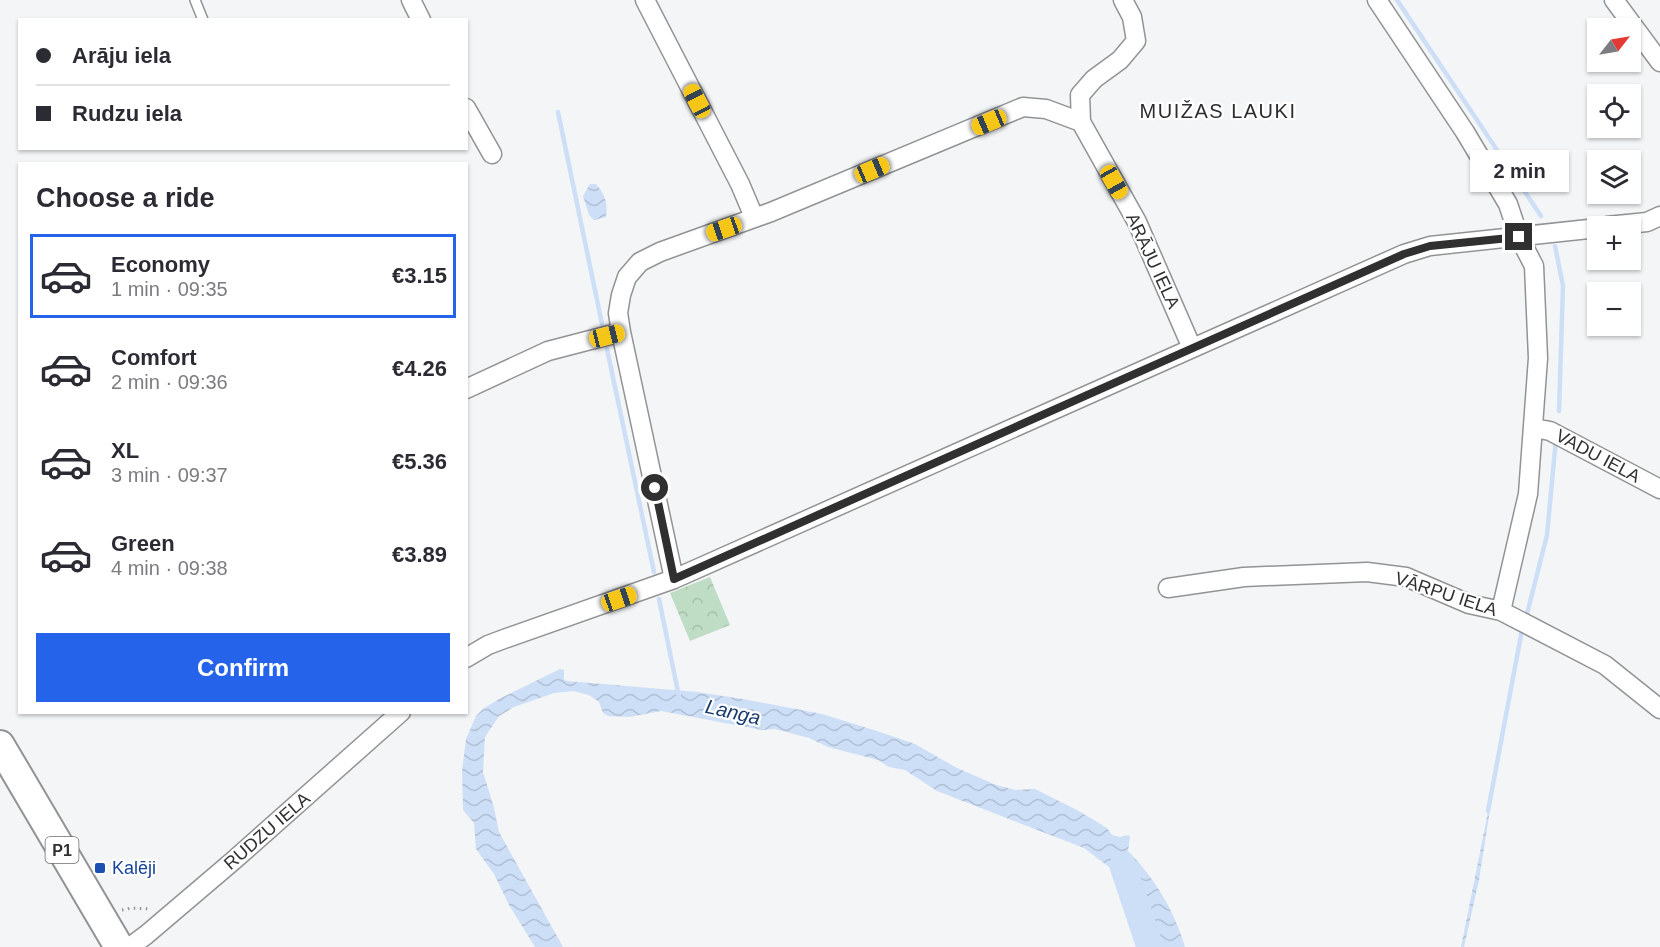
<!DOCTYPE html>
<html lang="en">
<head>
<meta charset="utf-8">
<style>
  :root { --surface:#fff; --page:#f7f7f7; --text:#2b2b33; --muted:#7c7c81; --line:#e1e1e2; --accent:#2563eb }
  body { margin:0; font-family:Arial,sans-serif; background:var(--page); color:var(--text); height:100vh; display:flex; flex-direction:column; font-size:22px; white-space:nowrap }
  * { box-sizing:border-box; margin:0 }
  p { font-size:20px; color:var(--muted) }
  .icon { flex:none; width:33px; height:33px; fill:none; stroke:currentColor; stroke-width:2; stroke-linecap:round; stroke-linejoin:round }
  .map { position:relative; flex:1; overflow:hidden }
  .details { position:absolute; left:18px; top:162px; width:450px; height:552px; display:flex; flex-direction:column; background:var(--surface); border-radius:0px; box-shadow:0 2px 4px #0004 }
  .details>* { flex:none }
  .guide { position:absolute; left:18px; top:18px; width:450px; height:132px; border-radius:0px; box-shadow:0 2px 4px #0004; display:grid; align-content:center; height:132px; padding:0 18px; background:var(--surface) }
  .needle { width:39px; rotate:59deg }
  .fabs { position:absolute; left:1587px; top:18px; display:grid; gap:12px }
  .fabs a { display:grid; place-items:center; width:54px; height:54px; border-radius:0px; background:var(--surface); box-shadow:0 2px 4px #0004; font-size:30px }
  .end { position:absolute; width:27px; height:27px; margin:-14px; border:8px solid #303031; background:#fff; box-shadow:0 0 0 3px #fff }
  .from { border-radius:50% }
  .bubble { position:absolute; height:42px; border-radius:0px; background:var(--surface); box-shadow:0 2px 4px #0004; font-size:20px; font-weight:600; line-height:42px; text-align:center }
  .car { position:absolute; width:18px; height:36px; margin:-18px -9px; border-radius:8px; box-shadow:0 0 4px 2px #0007; background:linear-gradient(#f5c518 24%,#345 0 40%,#f5c518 0 76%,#345 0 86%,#f5c518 0) }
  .guide b { display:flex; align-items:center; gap:21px; height:57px; font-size:22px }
  .guide b+b { border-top:2px solid var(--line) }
  .guide i { width:15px; height:15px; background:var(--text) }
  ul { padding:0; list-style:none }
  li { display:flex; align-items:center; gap:18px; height:84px; margin:0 12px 9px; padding:0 6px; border:3px solid transparent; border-radius:0px }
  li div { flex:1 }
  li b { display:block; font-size:22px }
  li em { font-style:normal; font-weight:600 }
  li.active { border-color:var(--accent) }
  li>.icon { width:54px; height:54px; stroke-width:1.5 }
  h2 { padding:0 18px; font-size:27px; line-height:72px }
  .button { display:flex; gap:12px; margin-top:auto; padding:12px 18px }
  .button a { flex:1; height:69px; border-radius:0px; background:var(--accent); color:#fff; font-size:24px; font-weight:600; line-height:69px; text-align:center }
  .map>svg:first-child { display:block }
</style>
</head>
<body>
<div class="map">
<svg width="1660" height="947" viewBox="0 0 1660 947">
  <defs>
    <pattern id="park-crowns" width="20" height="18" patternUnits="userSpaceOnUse" patternTransform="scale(1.5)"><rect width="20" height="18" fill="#bfddc4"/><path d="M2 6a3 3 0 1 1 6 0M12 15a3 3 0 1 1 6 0" fill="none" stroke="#a4bea9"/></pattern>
    <pattern id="water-waves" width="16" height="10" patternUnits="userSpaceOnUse" patternTransform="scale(1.5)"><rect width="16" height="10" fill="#cddef7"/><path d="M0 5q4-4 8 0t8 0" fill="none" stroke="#b0bfd4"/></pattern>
  </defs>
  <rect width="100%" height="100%" fill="#f4f5f6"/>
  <path fill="url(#park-crowns)" d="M710 577 730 625 690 641 670 593Z"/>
  <path fill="url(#water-waves)" d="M590 184H596C605 194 608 203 606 217L594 220 589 215 583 196Z
    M560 669 564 670V680L567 681 697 692 743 699 822 714 877 731 915 744 955 767 996 785 1016 790 1035 789 1077 810 1107 828 1112 835 1120 837 1128 835 1130 837 1128 851C1154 877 1175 912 1185 947H1152L1148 939 1149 931 1148 922 1123 881 1113 870 1084 848 937 791 905 770 889 767 878 760 828 747 809 738 775 729 762 730 661 711 629 717 608 716 603 713 599 702 589 695 573 691 554 693 514 707 499 716 485 737 483 772 494 808 499 832 563 947H535L509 905 494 874 476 849 474 823 463 810 462 771 466 739 476 716 484 708 501 698Z
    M1490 810 1479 880 1464 947H1461L1488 812Z"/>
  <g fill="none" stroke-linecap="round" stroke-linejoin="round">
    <path stroke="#cddef7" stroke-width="4.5" d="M1397 0 1541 216
      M558 112 602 324
      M1555 246 1563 286 1559 411
      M607 349 654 572
      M659 599 679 697
      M1527 614 1547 535 1556 439
      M1488 811 1522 630"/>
    <path stroke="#cddef7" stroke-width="27" d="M1123 866 1150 947"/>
    <g stroke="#929394" stroke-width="12">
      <path id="lane" d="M195 0 203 20"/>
    </g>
    <g stroke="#929394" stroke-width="21">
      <path id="street" d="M411 0 421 20
        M645 0 740 184 754 217
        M1377 0 1465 132 1508 204 1519 237 1534 266 1538 358 1528 494 1501 611
        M1614 0 1660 62
        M466 108 492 154
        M1081 122 1080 95 1094 79 1120 60 1136 41 1132 17 1123 0
        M1607 226 1647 222 1660 216
        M466 389 548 351 621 332
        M1534 428 1550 431 1660 489
        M674 579 621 332 618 313 621 295 627 277 640 262 660 252 771 212 1023 107 1046 109 1081 122 1137 222 1192 348
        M1168 588 1244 577 1367 572 1406 577 1469 604 1501 611 1605 665 1660 709
        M466 658 488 645 504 639 674 579 1404 254 1430 246 1598 228
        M130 947 146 935 233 861 401 712"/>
    </g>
    <g stroke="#929394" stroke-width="32">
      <path id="primary" d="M0 745 119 947"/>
    </g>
    <path stroke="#949495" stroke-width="3" stroke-dasharray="1.5 4.5" stroke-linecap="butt" d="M122 910 131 908 150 909"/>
    <use href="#lane" stroke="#fff" stroke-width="9"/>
    <use href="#street" stroke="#fff" stroke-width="18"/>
    <use href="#primary" stroke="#fff" stroke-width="28"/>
  </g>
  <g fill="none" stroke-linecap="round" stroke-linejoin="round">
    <path stroke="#303031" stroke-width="8" d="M655 488 674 579 1404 254 1430 246 1519 237"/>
  </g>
  <rect fill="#1a4fb4" stroke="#fff" stroke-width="2" x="94" y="862" width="12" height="12" rx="3"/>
  <g text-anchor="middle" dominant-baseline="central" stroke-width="4.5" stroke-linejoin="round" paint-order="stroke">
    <rect fill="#fff" stroke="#6e6e6f" stroke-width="1.5" x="45.5" y="837" width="33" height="26" rx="4.5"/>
    <g font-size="16" font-weight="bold" fill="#303031">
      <text x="62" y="850">P1</text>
    </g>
    <g font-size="18" fill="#303031" stroke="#fff">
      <text transform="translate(1153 261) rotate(65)">ARĀJU IELA</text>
      <text transform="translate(1598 456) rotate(28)">VADU IELA</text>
      <text transform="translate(1446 594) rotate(18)">VĀRPU IELA</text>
      <text transform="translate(267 831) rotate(-41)">RUDZU IELA</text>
    </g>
    <g font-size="18" fill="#164399" stroke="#fff" text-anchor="start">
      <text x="112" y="868">Kalēji</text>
    </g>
    <g font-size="20" letter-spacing="1.5" fill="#2c2d2e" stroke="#fff">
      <text x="1218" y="111">MUIŽAS LAUKI</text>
    </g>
    <g font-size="20" font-style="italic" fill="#1a3d6f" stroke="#fff">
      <text transform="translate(733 712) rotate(13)">Langa</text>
    </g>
  </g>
</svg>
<div class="fabs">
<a><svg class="needle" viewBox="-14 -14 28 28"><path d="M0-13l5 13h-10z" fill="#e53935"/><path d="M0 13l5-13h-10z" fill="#7c7c81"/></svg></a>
<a><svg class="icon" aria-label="locate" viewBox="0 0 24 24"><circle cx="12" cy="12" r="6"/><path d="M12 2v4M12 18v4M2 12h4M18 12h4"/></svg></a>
<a><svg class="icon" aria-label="layers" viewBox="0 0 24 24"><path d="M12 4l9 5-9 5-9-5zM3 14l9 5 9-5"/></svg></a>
<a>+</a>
<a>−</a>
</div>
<i class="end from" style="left:655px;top:488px"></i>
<i class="end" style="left:1519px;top:237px"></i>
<div class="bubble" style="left:1470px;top:150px;width:99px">2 min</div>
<i class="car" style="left:697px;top:101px;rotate:332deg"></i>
<i class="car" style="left:989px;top:122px;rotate:247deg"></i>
<i class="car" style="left:872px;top:170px;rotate:67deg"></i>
<i class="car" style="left:1114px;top:182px;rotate:151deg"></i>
<i class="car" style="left:724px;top:229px;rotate:251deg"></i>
<i class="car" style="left:607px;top:336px;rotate:76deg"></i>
<i class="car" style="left:619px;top:599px;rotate:71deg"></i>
<div class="guide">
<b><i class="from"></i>Arāju iela</b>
<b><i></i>Rudzu iela</b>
</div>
<section class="details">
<h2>Choose a ride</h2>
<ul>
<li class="active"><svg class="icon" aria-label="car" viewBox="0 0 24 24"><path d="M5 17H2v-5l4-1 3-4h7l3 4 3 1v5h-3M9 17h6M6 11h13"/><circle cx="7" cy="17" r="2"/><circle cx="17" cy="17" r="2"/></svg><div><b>Economy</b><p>1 min · 09:35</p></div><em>€3.15</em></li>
<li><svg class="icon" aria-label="car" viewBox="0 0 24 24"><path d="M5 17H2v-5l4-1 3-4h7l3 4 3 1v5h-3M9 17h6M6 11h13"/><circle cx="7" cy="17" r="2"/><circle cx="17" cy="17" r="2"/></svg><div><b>Comfort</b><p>2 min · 09:36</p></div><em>€4.26</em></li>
<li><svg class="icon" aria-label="car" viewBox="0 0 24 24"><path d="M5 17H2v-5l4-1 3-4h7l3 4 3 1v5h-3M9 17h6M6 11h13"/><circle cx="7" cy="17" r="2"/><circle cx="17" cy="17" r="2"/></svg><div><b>XL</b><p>3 min · 09:37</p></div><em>€5.36</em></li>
<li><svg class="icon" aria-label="car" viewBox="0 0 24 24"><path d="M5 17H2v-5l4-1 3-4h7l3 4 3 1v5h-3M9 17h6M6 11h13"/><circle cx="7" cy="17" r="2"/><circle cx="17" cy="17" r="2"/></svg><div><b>Green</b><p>4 min · 09:38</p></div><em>€3.89</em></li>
</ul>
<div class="button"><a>Confirm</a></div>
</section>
</div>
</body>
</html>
